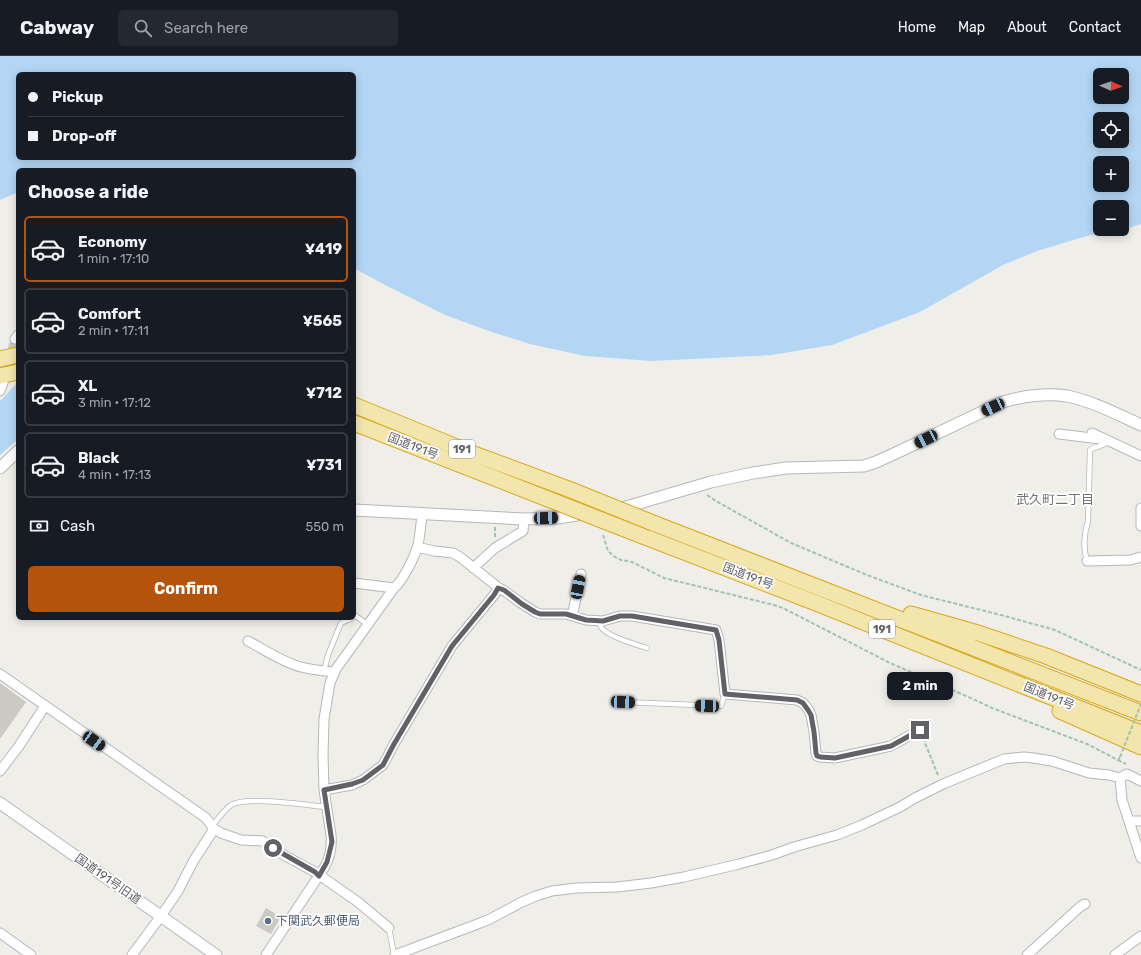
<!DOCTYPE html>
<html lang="en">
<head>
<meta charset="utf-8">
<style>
  :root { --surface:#171b24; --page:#242831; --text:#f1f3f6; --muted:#9ea1a6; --line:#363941; --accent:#b45309 }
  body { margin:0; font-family:Rubik,"Noto Sans JP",sans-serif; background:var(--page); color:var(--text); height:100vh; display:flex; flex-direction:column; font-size:15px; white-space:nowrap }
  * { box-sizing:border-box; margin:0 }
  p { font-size:13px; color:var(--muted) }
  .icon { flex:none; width:22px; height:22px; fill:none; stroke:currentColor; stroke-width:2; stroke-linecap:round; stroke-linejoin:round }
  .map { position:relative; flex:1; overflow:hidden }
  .panel { position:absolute; left:16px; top:112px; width:340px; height:452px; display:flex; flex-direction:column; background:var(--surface); border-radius:6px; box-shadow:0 2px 10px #0003 }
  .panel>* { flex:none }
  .banner { position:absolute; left:16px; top:16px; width:340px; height:88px; border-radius:6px; box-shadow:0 2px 10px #0003; display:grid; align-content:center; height:88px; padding:0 12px; background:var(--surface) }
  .needle { width:26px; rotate:92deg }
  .controls { position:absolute; left:1093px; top:12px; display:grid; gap:8px }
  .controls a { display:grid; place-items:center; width:36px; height:36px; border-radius:6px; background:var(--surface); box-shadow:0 2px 10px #0003; font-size:20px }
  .end { position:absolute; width:18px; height:18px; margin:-9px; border:5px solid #606266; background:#fff; box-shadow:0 0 0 2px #fff }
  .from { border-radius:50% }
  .bubble { position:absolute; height:28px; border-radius:6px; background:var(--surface); box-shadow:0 2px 10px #0003; font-size:13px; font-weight:700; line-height:28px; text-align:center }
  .car { position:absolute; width:12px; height:24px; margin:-12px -6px; border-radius:5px; box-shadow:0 0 3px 1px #0007; background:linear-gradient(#222 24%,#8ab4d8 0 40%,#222 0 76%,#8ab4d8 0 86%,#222 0) }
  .banner b { display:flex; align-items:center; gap:14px; height:38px; font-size:15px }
  .banner b+b { border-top:1px solid var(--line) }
  .banner i { width:10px; height:10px; background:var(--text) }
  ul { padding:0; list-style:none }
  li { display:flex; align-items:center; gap:12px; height:66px; margin:0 8px 6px; padding:0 4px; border:2px solid var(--line); border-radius:6px }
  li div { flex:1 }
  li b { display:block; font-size:15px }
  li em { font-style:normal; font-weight:700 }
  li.active { border-color:var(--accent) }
  li>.icon { width:36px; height:36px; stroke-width:1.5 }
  h2 { padding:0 12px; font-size:18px; line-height:48px }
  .pay { display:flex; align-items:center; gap:10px; height:44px; padding:0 12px; font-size:15px }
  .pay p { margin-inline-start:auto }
  .primary-button { display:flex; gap:8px; margin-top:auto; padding:8px 12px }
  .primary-button a { flex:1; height:46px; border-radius:6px; background:var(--accent); color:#fff; font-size:16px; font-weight:700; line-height:46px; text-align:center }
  header { display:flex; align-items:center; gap:24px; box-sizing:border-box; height:56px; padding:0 20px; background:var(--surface); border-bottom:1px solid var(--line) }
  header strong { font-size:19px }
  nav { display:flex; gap:22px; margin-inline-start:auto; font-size:14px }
  .search { width:280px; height:36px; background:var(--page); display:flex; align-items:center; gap:10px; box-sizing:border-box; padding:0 14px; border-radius:6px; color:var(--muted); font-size:15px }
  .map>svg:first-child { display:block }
</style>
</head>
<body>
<header>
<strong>Cabway</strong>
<div class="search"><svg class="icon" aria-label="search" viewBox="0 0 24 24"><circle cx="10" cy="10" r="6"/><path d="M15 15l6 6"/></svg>Search here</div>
<nav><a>Home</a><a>Map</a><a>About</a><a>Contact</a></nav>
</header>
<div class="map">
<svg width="1141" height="899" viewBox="0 0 1141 899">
  <rect width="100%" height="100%" fill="#f0eee9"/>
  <path fill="#b3d6f5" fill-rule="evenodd" d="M0 0H1141V168L1113 177 1090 179 1037 195 1003 209 920 256 832 289 772 299 651 305 585 300 530 288 489 275 445 259 385 229 354 212V114H18V136L0 144ZM18 18H354V102H18ZM1100 19H1122V41H1100ZM1100 63H1122V85H1100ZM1100 107H1122V129H1100ZM1100 151H1122V173H1100Z
    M18 326V383L0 399V345Z"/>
  <path fill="#cbc9c4" d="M0 627 26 646 0 683Z
    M266 852 281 861 271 878 256 870Z"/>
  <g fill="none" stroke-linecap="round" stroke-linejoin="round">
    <path stroke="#cccbc8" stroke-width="9" stroke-dasharray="9 4.5" stroke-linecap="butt" d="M4 322 15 283"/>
    <g stroke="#b5b7bb" stroke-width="6">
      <path id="service" d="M1087 505C1083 493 1084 477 1088 465L1090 394C1098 389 1101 392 1109 385
        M354 561 356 560 368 569
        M600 565C600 567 600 569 601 571 606 580 637 589 647 592
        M324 615 328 599 341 567 352 562
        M623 646 721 650 725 638
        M212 770C218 763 224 754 231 749 246 740 306 749 326 751
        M389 872 394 899"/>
    </g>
    <g stroke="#b5b7bb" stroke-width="11">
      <path id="minor" d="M15 283 18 279
        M0 335 3 327
        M1092 377 1141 400
        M1059 378 1100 383
        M1141 452V470
        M417 491 434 495 453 497 460 501 499 532 503 534 521 547 535 556 540 558H566L586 564 603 565 620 560H632L716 574 719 584 725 638 797 644 803 647 808 653 811 659 814 676 816 697 817 700 820 701 835 702 891 690 919 674
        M1087 505 1130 504 1141 501
        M473 512 495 492 523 475 524 463
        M354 527 394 532
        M572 559 573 556 581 518
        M248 585C265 594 282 606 301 611 312 614 324 615 335 616
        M0 618 206 762 214 773 221 777 241 784 263 785 282 798 315 816 358 846 389 872
        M0 715 19 690 45 650
        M1120 722 1122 744 1141 802
        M324 734 352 729 363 724 383 709 394 688 452 590 494 539 499 532
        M1130 765H1141
        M0 877 31 899
        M132 899 161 860 178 835 194 804 214 773
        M266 899 324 812C330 802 332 790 331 779L324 734 323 699 324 663 330 627 336 613 394 532C403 525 415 500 418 489 420 479 421 468 422 458
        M395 899 475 869 490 863 522 846 536 840 552 835 576 832 617 831 651 827 684 821 739 808 772 799 794 791 837 779 862 769 900 751 915 742 943 728 1004 703 1024 701 1033 702 1052 705 1089 717 1109 719 1120 722 1127 718 1141 725
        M1027 899 1081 850 1085 848
        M1115 899 1141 880"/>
    </g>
    <g stroke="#b5b7bb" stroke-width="13">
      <path id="tertiary" d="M0 412 18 395
        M354 454 524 463 558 462 626 451 711 426 753 417 786 412 864 410 876 406 898 396 1003 346C1023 340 1046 337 1067 340 1092 345 1117 358 1141 369
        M0 747 216 899"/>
    </g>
    <g stroke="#dba71d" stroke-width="17">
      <path id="trunk" d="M0 303 18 299
        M0 320 18 316
        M354 349 474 398 571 434
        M354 367 548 443
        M653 467 1141 657
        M622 472 816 547 1141 677
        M911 558 978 577 1046 600 1141 638
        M1060 655 1141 691"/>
    </g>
    <path stroke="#a2c4ad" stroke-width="2" stroke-dasharray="4 2" stroke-linecap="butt" d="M707 439 716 445 791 487 867 519 921 539 1001 559 1055 574 1141 614
      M603 479 608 495 615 501 621 504 632 506 664 522 774 549 783 552 890 607 973 643 992 652 1087 688 1118 704 1120 701
      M495 481V471
      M923 682 938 719
      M1118 704 1126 708"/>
    <use href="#service" stroke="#fff" stroke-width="4.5"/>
    <use href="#minor" stroke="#fff" stroke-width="9"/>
    <use href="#tertiary" stroke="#fff" stroke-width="11"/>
    <use href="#trunk" stroke="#f3e6ac" stroke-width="15"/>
    <g stroke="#dba71d" stroke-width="17" stroke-linecap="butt">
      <path id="trunk-bridge" d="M571 434 653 467
        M548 443 622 472"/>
    </g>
    <path stroke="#a2c4ad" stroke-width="2" stroke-dasharray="4 2" stroke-linecap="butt" d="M1120 701 1141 648"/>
    <use href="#trunk-bridge" stroke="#f3e6ac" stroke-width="15"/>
  </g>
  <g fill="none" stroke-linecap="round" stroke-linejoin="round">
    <path stroke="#606266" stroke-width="5" d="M273 792 315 816 319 820 327 806 332 786 324 734 352 728 363 724 383 709 394 688 452 590 494 539 498 532 504 534 522 548 535 556 540 558H566L586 564 603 565 620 560H632L716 574 719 584 725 638 797 644 803 647 808 654 811 659 814 676 816 697 817 700 820 701 835 702 891 690 920 674"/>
  </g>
  <circle fill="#5c6f8a" stroke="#fff" stroke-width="1.5" cx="268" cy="865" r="4"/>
  <g text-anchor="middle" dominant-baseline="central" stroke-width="3.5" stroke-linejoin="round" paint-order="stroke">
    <g fill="#fff" stroke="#909194" stroke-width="1">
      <rect x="449" y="384" width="26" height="18" rx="3"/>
      <rect x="869" y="564" width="26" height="18" rx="3"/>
    </g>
    <g font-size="11" font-weight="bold" fill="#606266">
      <text x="462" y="393">191</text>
      <text x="882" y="573">191</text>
    </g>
    <g font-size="12" fill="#606266" stroke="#fff">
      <text transform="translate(413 390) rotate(21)">国道191号</text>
      <text transform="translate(748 520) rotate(21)">国道191号</text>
      <text transform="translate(1049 640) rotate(22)">国道191号</text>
      <text transform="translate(108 823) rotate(35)">国道191号旧道</text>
    </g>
    <g font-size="12" fill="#4e5e75" stroke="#fff" text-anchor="start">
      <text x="276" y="865">下関武久郵便局</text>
    </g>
    <g font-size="13" fill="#717478" stroke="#fff">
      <text x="1055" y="443">武久町二丁目</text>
    </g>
  </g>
</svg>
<div class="controls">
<a><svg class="needle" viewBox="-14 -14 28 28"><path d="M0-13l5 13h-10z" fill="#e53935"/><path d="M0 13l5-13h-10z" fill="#9ea1a6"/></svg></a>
<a><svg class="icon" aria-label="locate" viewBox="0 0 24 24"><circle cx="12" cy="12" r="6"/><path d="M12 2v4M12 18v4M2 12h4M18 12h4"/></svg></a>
<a>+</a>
<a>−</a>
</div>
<i class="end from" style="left:273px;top:792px"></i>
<i class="end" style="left:920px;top:674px"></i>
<div class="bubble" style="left:887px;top:616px;width:66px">2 min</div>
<i class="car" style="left:993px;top:351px;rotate:245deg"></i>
<i class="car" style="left:926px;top:383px;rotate:244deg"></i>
<i class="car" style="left:546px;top:462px;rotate:88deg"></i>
<i class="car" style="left:578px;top:531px;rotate:11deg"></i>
<i class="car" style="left:623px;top:646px;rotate:92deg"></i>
<i class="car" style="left:707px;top:650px;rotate:272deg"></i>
<i class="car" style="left:94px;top:685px;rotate:125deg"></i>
<div class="banner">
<b><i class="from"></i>Pickup</b>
<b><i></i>Drop-off</b>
</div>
<section class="panel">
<h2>Choose a ride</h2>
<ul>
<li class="active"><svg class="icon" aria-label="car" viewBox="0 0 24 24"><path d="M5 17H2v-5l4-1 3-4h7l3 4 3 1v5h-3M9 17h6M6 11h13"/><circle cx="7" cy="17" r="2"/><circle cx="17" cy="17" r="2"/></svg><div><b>Economy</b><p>1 min · 17:10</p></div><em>¥419</em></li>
<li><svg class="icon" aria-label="car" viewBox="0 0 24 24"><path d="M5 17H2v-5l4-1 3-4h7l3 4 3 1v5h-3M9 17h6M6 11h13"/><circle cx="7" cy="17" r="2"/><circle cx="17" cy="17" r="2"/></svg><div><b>Comfort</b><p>2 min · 17:11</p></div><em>¥565</em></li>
<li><svg class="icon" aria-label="car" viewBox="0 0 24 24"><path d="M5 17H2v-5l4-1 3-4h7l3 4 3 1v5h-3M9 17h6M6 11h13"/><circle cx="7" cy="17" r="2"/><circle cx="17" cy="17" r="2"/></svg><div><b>XL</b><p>3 min · 17:12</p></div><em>¥712</em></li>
<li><svg class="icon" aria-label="car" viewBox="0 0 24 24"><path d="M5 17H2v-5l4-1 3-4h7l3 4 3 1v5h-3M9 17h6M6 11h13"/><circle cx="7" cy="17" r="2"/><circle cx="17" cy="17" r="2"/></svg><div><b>Black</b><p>4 min · 17:13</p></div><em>¥731</em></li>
</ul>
<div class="pay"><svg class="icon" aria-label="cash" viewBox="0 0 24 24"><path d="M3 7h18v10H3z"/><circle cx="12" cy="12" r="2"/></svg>Cash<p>550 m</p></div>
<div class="primary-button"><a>Confirm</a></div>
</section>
</div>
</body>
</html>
